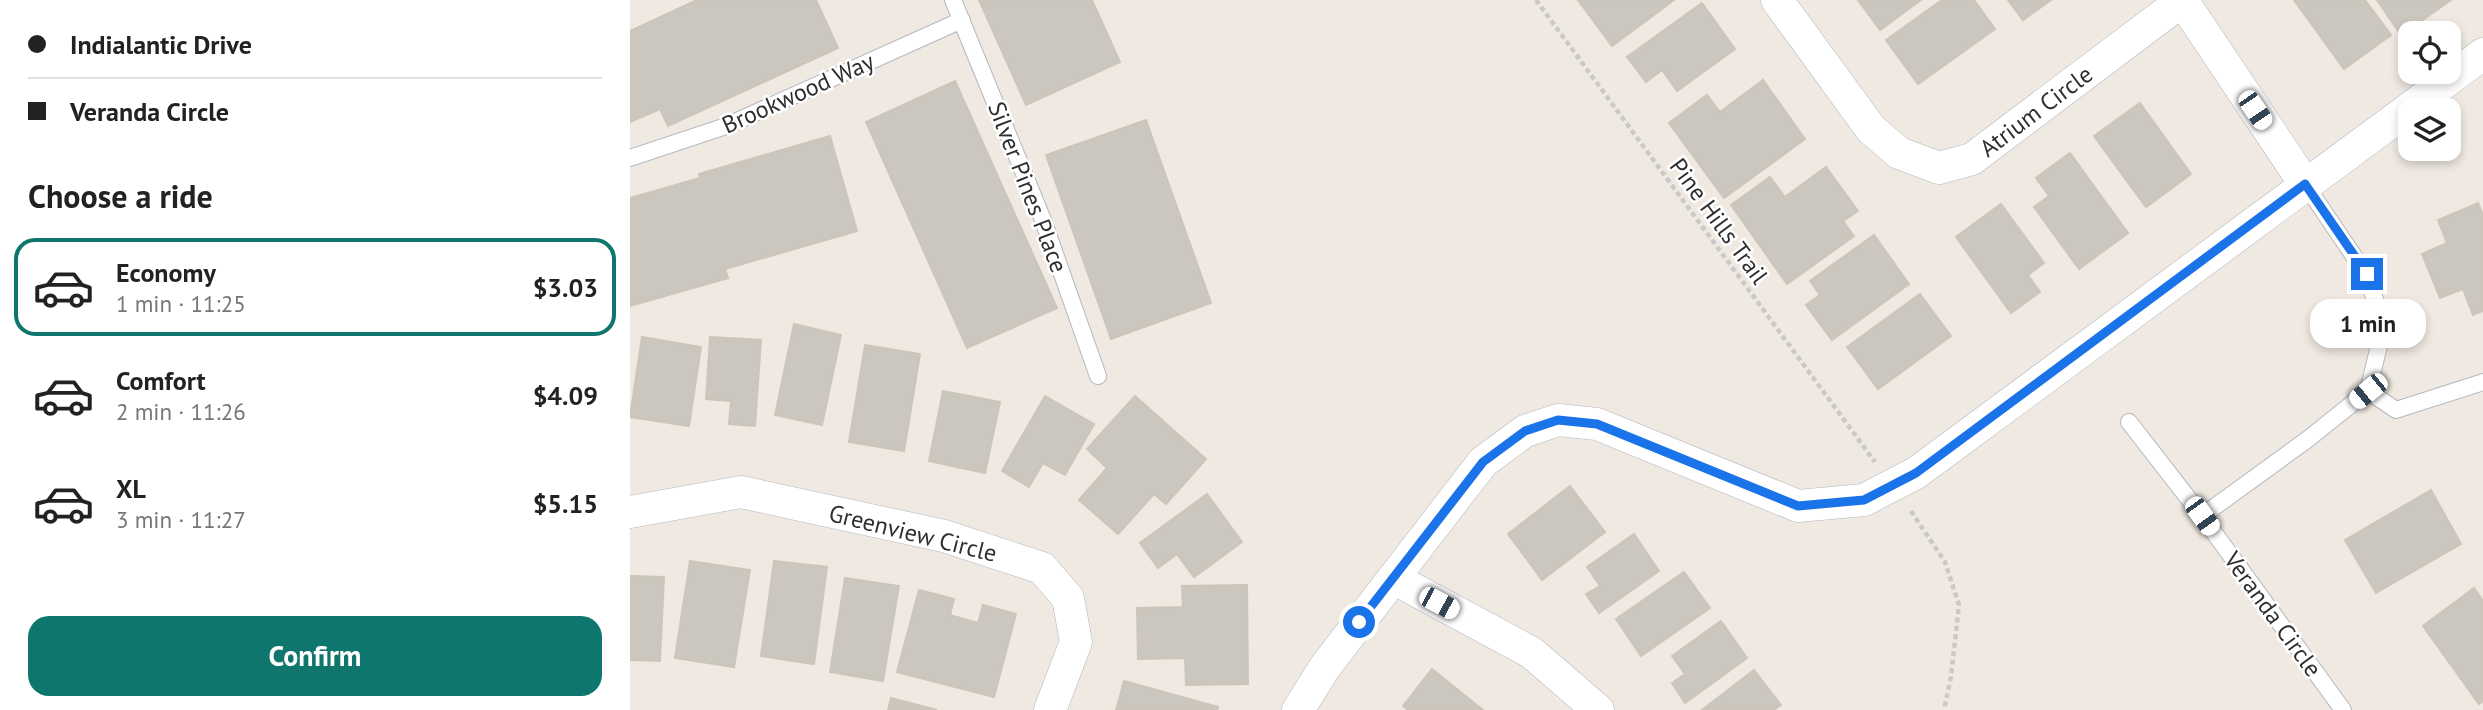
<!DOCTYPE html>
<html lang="en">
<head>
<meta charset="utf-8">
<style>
  :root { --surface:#fff; --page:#f6f6f6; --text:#222; --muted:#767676; --line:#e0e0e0; --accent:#0f766e }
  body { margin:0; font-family:"PT Sans",sans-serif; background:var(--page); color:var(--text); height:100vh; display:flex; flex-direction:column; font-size:26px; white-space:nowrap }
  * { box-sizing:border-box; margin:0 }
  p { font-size:23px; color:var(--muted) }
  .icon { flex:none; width:38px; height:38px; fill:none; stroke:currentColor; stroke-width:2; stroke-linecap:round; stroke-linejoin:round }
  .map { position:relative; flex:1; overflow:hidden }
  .side { display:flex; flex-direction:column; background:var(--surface); width:630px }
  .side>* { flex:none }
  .banner { display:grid; align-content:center; height:154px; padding:0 28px; background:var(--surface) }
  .controls { position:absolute; left:1768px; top:21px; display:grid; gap:14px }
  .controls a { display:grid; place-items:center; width:63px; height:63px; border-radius:14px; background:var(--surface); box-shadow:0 4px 10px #0003; font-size:35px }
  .end { position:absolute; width:32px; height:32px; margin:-16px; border:9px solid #1a73e8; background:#fff; box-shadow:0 0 0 4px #fff }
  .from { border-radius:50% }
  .bubble { position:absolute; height:49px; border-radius:21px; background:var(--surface); box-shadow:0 4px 10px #0003; font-size:23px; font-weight:600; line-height:49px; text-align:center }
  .car { position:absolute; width:21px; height:42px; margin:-21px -10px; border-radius:9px; box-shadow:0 0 5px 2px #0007; background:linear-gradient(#fff 24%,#345 0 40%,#fff 0 76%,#345 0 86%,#fff 0) }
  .banner b { display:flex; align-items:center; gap:24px; height:66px; font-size:26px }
  .banner b+b { border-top:2px solid var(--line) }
  .banner i { width:18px; height:18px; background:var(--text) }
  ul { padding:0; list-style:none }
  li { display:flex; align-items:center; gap:21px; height:98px; margin:0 14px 10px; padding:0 14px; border:4px solid transparent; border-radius:21px }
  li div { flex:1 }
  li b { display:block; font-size:26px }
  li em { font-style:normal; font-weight:600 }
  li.selected { border-color:var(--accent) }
  li>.icon { width:63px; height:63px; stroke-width:1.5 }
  h2 { padding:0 28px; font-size:32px; line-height:84px }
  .action { display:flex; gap:14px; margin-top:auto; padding:14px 28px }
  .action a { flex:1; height:80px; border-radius:21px; background:var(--accent); color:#fff; font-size:28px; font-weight:600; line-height:80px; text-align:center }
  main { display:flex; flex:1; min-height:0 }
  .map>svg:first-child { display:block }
</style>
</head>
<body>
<main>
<section class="side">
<div class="banner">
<b><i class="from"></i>Indialantic Drive</b>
<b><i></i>Veranda Circle</b>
</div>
<h2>Choose a ride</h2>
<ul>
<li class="selected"><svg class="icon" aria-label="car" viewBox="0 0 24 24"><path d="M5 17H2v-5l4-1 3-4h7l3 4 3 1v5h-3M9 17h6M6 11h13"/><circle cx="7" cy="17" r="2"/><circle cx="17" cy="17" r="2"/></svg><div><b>Economy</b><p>1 min · 11:25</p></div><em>$3.03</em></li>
<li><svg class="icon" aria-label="car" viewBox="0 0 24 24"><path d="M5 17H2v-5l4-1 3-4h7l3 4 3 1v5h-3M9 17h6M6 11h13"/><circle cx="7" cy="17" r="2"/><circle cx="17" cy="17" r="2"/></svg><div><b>Comfort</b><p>2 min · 11:26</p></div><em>$4.09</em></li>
<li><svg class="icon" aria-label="car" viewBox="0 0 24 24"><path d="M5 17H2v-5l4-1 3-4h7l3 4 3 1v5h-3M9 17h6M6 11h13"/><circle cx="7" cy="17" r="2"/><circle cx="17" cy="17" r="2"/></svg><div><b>XL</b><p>3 min · 11:27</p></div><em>$5.15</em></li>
</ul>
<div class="action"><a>Confirm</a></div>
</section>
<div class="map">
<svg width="1853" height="710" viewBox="0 0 1853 710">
  <rect width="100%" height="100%" fill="#efe9e1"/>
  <path fill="#cbc7bf" stroke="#cbc5ba" stroke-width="2" d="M67 0H186L208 48 38 126 30 109 0 122V31Z
    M349 0H462L490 62 396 105Z
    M948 0H1044L982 46Z
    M1228 0H1291L1250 30Z
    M1312 0H1344L1365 29 1288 84 1256 40Z
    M1378 0H1421L1393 20Z
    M1664 0H1735L1761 35 1714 69Z
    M1747 0H1821L1771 35Z
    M1072 3 1105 49 1047 91 1032 70 1016 82 997 57Z
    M1133 80 1175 139 1094 198 1039 123 1077 95 1090 112Z
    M325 81 427 308 337 348 236 122Z
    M1510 103 1561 174 1516 207 1464 136Z
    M516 120 581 303 481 339 416 155Z
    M200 136 227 231 95 269 98 278 0 306V198L70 178 69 174Z
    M1440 153 1498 233 1449 269 1404 207 1419 196 1406 178Z
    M1196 167 1228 211 1213 221 1224 236 1157 284 1101 205 1140 177 1155 197Z
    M1848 203 1853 215V311L1843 315 1833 289 1810 298 1792 254 1817 243 1808 220Z
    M1371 204 1414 263 1398 275 1410 292 1381 313 1326 237Z
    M1244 235 1279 284 1202 340 1176 305 1190 295 1180 281Z
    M1290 294 1321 336 1248 389 1217 347Z
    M164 324 211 335 192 425 145 415Z
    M12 337 71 347 59 426 0 417Z
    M80 337 131 340 125 426 99 424 101 401 76 399Z
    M235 345 290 354 274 451 219 442Z
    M313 391 370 402 355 473 299 461Z
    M415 396 464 424 435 475 413 463 399 487 372 471Z
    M505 396 576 459 536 504 524 494 488 534 449 500 477 468 457 449Z
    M940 486 975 532 912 580 878 534Z
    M1801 490 1831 544 1746 593 1715 540Z
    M577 494 612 542 564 577 547 554 528 568 510 543Z
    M1004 534 1029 571 969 613 956 594 970 586 957 567Z
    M60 561 120 570 104 667 45 658Z
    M144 561 197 567 184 664 131 656Z
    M1054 572 1080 608 1011 656 986 619Z
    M0 576 34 577 30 661 0 660Z
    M215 578 269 586 253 681 200 672Z
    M617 585 618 684 556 685 555 658 508 659 507 608 553 607 552 586Z
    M1844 588 1853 601V701L1849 704 1793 626Z
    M289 590 324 599 320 615 348 623 353 605 386 614 364 697 267 672Z
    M1091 621 1117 658 1055 703 1042 683 1055 674 1042 656Z
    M802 669 853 710H778L773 706Z
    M1124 670 1151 705 1144 710H1072Z
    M494 681 588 707 587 710H486Z
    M261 698 307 710H258Z"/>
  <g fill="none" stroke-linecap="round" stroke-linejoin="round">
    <g stroke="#b4b7c1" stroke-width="18">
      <path id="lane" d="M323 0 413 220 468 376
        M0 158 96 126 332 20
        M1675 184 1736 274 1754 325 1738 391 1678 439 1572 516 1713 710
        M1738 391 1766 410 1853 382
        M1499 422 1572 516"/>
    </g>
    <g stroke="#b4b7c1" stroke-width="33">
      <path id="street" d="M1147 0 1241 129 1269 153 1309 168 1342 159 1553 0
        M1552 0 1675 184
        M0 512 111 492 314 536 412 568 438 598 446 642 420 710
        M763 578 902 653 968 710
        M668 710 695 667 853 462 895 431 928 420 967 424 1168 506 1234 500 1286 473 1853 54"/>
    </g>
    <path stroke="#c9c9c9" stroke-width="4.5" stroke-dasharray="5 3.5" stroke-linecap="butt" d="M906 0 1245 462
      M1281 511 1315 562 1329 605 1321 677 1314 710"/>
    <use href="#lane" stroke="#fff" stroke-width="16"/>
    <use href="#street" stroke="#fff" stroke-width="32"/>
  </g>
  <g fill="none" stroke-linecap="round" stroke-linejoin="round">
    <path stroke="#1a73e8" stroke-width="9" d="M729 622 853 462 895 431 928 420 967 424 1168 506 1234 500 1286 473 1675 184 1737 274"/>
  </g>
  <g text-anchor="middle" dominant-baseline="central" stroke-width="5" stroke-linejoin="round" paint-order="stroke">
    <g font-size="24" fill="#2e2e2e" stroke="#fff">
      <text transform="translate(168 93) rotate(-24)">Brookwood Way</text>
      <text transform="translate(1406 111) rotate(-37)">Atrium Circle</text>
      <text transform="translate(398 187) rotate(69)">Silver Pines Place</text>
      <text transform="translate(1089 221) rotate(54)">Pine Hills Trail</text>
      <text transform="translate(283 533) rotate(14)">Greenview Circle</text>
      <text transform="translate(1643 614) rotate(54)">Veranda Circle</text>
    </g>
  </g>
</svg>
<div class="controls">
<a><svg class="icon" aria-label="locate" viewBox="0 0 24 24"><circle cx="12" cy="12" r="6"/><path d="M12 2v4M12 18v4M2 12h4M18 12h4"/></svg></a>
<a><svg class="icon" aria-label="layers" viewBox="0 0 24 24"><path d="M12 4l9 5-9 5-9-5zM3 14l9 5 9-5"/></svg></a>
</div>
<i class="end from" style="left:729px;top:622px"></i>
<i class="end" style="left:1737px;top:274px"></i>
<div class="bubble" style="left:1680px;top:299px;width:116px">1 min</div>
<i class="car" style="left:1625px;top:110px;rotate:146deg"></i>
<i class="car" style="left:1738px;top:391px;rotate:231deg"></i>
<i class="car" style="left:1572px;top:516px;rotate:144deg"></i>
<i class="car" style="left:809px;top:603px;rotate:118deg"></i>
</div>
</main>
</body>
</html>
